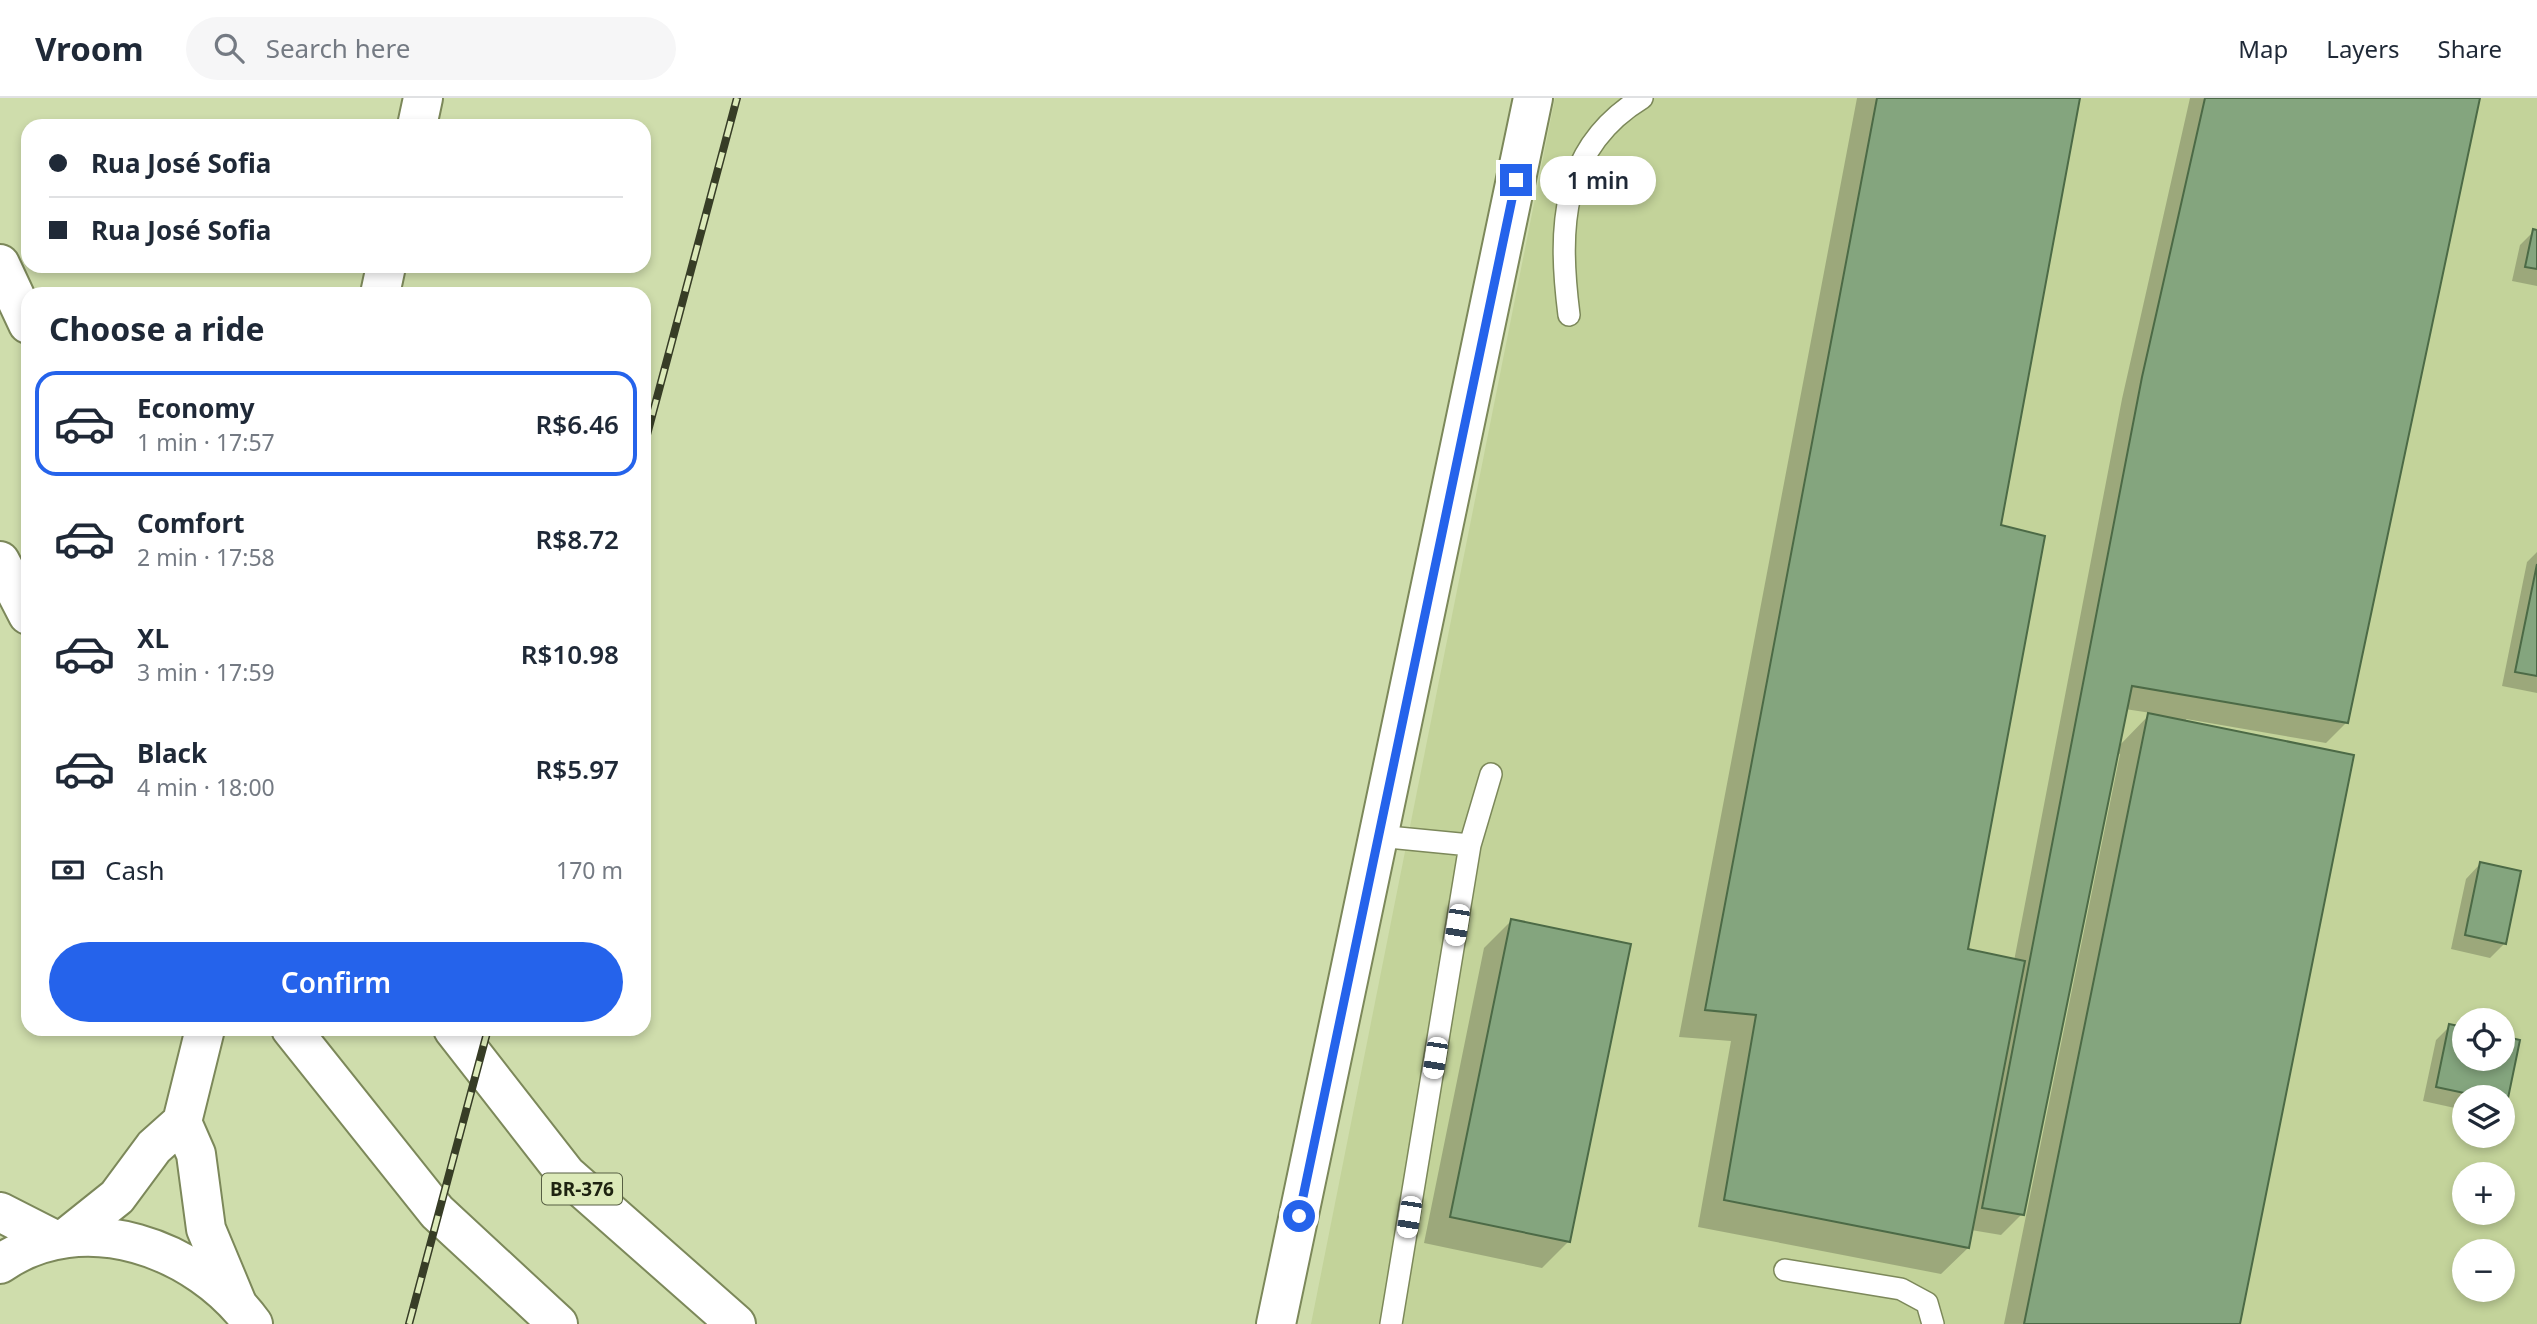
<!DOCTYPE html>
<html lang="en">
<head>
<meta charset="utf-8">
<style>
  :root { --surface:#fff; --page:#f6f6f7; --text:#1f2937; --muted:#747a83; --line:#e0e1e3; --accent:#2563eb }
  body { margin:0; font-family:"Noto Sans",sans-serif; background:var(--page); color:var(--text); height:100vh; display:flex; flex-direction:column; font-size:26px; white-space:nowrap }
  * { box-sizing:border-box; margin:0 }
  p { font-size:23px; color:var(--muted) }
  .icon { flex:none; width:38px; height:38px; fill:none; stroke:currentColor; stroke-width:2; stroke-linecap:round; stroke-linejoin:round }
  .map { position:relative; flex:1; overflow:hidden }
  .details { position:absolute; left:21px; top:189px; width:630px; height:749px; display:flex; flex-direction:column; background:var(--surface); border-radius:21px; box-shadow:0 4px 10px #0003 }
  .details>* { flex:none }
  .guide { position:absolute; left:21px; top:21px; width:630px; height:154px; border-radius:21px; box-shadow:0 4px 10px #0003; display:grid; align-content:center; height:154px; padding:0 28px; background:var(--surface) }
  .fabs { position:absolute; left:2452px; top:910px; display:grid; gap:14px }
  .fabs a { display:grid; place-items:center; width:63px; height:63px; border-radius:50%; background:var(--surface); box-shadow:0 4px 10px #0003; font-size:35px }
  .end { position:absolute; width:32px; height:32px; margin:-16px; border:9px solid #2563eb; background:#fff; box-shadow:0 0 0 4px #fff }
  .from { border-radius:50% }
  .bubble { position:absolute; height:49px; border-radius:24px; background:var(--surface); box-shadow:0 4px 10px #0003; font-size:23px; font-weight:600; line-height:49px; text-align:center }
  .car { position:absolute; width:21px; height:42px; margin:-21px -10px; border-radius:9px; box-shadow:0 0 5px 2px #0007; background:linear-gradient(#fff 24%,#345 0 40%,#fff 0 76%,#345 0 86%,#fff 0) }
  .guide b { display:flex; align-items:center; gap:24px; height:66px; font-size:26px }
  .guide b+b { border-top:2px solid var(--line) }
  .guide i { width:18px; height:18px; background:var(--text) }
  ul { padding:0; list-style:none }
  li { display:flex; align-items:center; gap:21px; height:105px; margin:0 14px 10px; padding:0 14px; border:4px solid transparent; border-radius:21px }
  li div { flex:1 }
  li b { display:block; font-size:26px }
  li em { font-style:normal; font-weight:600 }
  li.selected { border-color:var(--accent) }
  li>.icon { width:63px; height:63px; stroke-width:1.5 }
  h2 { padding:0 28px; font-size:32px; line-height:84px }
  .pay { display:flex; align-items:center; gap:18px; height:77px; padding:0 28px; font-size:26px }
  .pay p { margin-inline-start:auto }
  .cta { display:flex; gap:14px; margin-top:auto; padding:14px 28px }
  .cta a { flex:1; height:80px; border-radius:42px; background:var(--accent); color:#fff; font-size:28px; font-weight:600; line-height:80px; text-align:center }
  header { display:flex; align-items:center; gap:42px; box-sizing:border-box; height:98px; padding:0 35px; background:var(--surface); border-bottom:2px solid var(--line) }
  header strong { font-size:33px }
  nav { display:flex; gap:38px; margin-inline-start:auto; font-size:24px }
  .search { width:490px; height:63px; background:var(--page); display:flex; align-items:center; gap:18px; box-sizing:border-box; padding:0 24px; border-radius:38px; color:var(--muted); font-size:26px }
  .map>svg:first-child { display:block }
</style>
</head>
<body>
<header>
<strong>Vroom</strong>
<div class="search"><svg class="icon" aria-label="search" viewBox="0 0 24 24"><circle cx="10" cy="10" r="6"/><path d="M15 15l6 6"/></svg>Search here</div>
<nav><a>Map</a><a>Layers</a><a>Share</a></nav>
</header>
<div class="map">
<svg width="2537" height="1226" viewBox="0 0 2537 1226">
  <rect width="100%" height="100%" fill="#cfddac"/>
  <path fill="#c3d39a" fill-rule="evenodd" d="M1555 0H2537V1226H1311ZM2464 922H2502V961H2464ZM2464 999H2502V1038H2464ZM2464 1076H2502V1115H2464ZM2464 1153H2502V1192H2464Z"/>
  <path fill="#0003" fill-rule="evenodd" d="M1857 0H2078L1999 429 1966 853 2014 863 2122 301 2190 0H2478L2347 624 2326 645 2186 621 2239 1226H2004L2120 656 2116 655 2022 1116 2001 1137 1971 1132 1968 1150 1941 1176 1698 1129 1731 943 1679 939ZM2125 611 2151 615 2118 649Z
    M2534 133 2537 134V188L2512 183 2520 147Z
    M2537 454V595L2502 588 2527 464Z
    M2480 766 2504 846 2490 860 2451 851 2466 781Z
    M1511 823 1569 1143 1542 1170 1424 1145 1484 850Z
    M2450 928 2464 931V961H2502L2505 1004 2502 1006V999H2464V1012L2423 1003 2436 942Z"/>
  <path fill="#84a57e" stroke="#4c6a46" stroke-width="2" d="M1877 0H2080L2001 427 2045 438 1968 851 2025 863 1969 1150 1724 1102 1756 917 1705 912Z
    M2205 0H2480L2348 625 2132 588 2024 1117 1982 1110 2142 279Z
    M2533 131 2537 132V171L2525 169Z
    M2537 466V578L2515 574Z
    M2148 615 2354 657 2240 1226H2024Z
    M2480 764 2521 773 2506 846 2465 837Z
    M1511 821 1631 846 1570 1144 1450 1119Z
    M2449 926 2464 929V961H2502V938L2520 942 2507 1005 2502 1004V999H2483L2436 989Z"/>
  <g fill="none" stroke-linecap="round" stroke-linejoin="round">
    <g stroke="#7c885a" stroke-width="24">
      <path id="lane" d="M1569 217C1558 130 1560 50 1642 0
        M1378 738 1470 747 1391 1226
        M1470 747 1491 676
        M1785 1172 1901 1191 1927 1205 1933 1226"/>
    </g>
    <g stroke="#7c885a" stroke-width="42">
      <path id="street" d="M1276 1226 1533 0"/>
    </g>
    <g stroke="#7c885a" stroke-width="42">
      <path id="primary" d="M0 1166C83 1108 198 1150 253 1226"/>
    </g>
    <g stroke="#7c885a" stroke-width="42">
      <path id="highway" d="M417 28 423 0
        M0 166 28 226
        M380 196 386 168
        M0 463 28 517
        M291 931 437 1114 558 1226
        M453 931 566 1076 736 1226
        M182 1024 196 1056 206 1131 236 1203
        M0 1114 53 1141
        M67 1139 117 1099 154 1049 182 1024 205 931"/>
    </g>
    <use href="#lane" stroke="#fff" stroke-width="21"/>
    <use href="#street" stroke="#fff" stroke-width="38"/>
    <use href="#primary" stroke="#fff" stroke-width="38"/>
    <use href="#highway" stroke="#fff" stroke-width="38"/>
    <g stroke="#373d26" stroke-width="8">
      <path id="rail" d="M644 348 737 0
        M409 1226 488 931"/>
    </g>
    <use href="#rail" stroke="#dceab9" stroke-width="5" stroke-dasharray="16" stroke-linecap="butt"/>
  </g>
  <g fill="none" stroke-linecap="round" stroke-linejoin="round">
    <path stroke="#2563eb" stroke-width="9" d="M1299 1118 1516 82"/>
  </g>
  <g text-anchor="middle" dominant-baseline="central" stroke-width="6" stroke-linejoin="round" paint-order="stroke">
    <rect fill="#dceab9" stroke="#575f43" stroke-width="2" x="542" y="1075.5" width="80" height="31" rx="5"/>
    <g font-size="19" font-weight="bold" fill="#1e2310">
      <text x="582" y="1091">BR-376</text>
    </g>
  </g>
</svg>
<div class="fabs">
<a><svg class="icon" aria-label="locate" viewBox="0 0 24 24"><circle cx="12" cy="12" r="6"/><path d="M12 2v4M12 18v4M2 12h4M18 12h4"/></svg></a>
<a><svg class="icon" aria-label="layers" viewBox="0 0 24 24"><path d="M12 4l9 5-9 5-9-5zM3 14l9 5 9-5"/></svg></a>
<a>+</a>
<a>−</a>
</div>
<i class="end from" style="left:1299px;top:1118px"></i>
<i class="end" style="left:1516px;top:82px"></i>
<div class="bubble" style="left:1540px;top:58px;width:116px">1 min</div>
<i class="car" style="left:1457px;top:827px;rotate:189deg"></i>
<i class="car" style="left:1435px;top:960px;rotate:189deg"></i>
<i class="car" style="left:1409px;top:1119px;rotate:189deg"></i>
<div class="guide">
<b><i class="from"></i>Rua José Sofia</b>
<b><i></i>Rua José Sofia</b>
</div>
<section class="details">
<h2>Choose a ride</h2>
<ul>
<li class="selected"><svg class="icon" aria-label="car" viewBox="0 0 24 24"><path d="M5 17H2v-5l4-1 3-4h7l3 4 3 1v5h-3M9 17h6M6 11h13"/><circle cx="7" cy="17" r="2"/><circle cx="17" cy="17" r="2"/></svg><div><b>Economy</b><p>1 min · 17:57</p></div><em>R$6.46</em></li>
<li><svg class="icon" aria-label="car" viewBox="0 0 24 24"><path d="M5 17H2v-5l4-1 3-4h7l3 4 3 1v5h-3M9 17h6M6 11h13"/><circle cx="7" cy="17" r="2"/><circle cx="17" cy="17" r="2"/></svg><div><b>Comfort</b><p>2 min · 17:58</p></div><em>R$8.72</em></li>
<li><svg class="icon" aria-label="car" viewBox="0 0 24 24"><path d="M5 17H2v-5l4-1 3-4h7l3 4 3 1v5h-3M9 17h6M6 11h13"/><circle cx="7" cy="17" r="2"/><circle cx="17" cy="17" r="2"/></svg><div><b>XL</b><p>3 min · 17:59</p></div><em>R$10.98</em></li>
<li><svg class="icon" aria-label="car" viewBox="0 0 24 24"><path d="M5 17H2v-5l4-1 3-4h7l3 4 3 1v5h-3M9 17h6M6 11h13"/><circle cx="7" cy="17" r="2"/><circle cx="17" cy="17" r="2"/></svg><div><b>Black</b><p>4 min · 18:00</p></div><em>R$5.97</em></li>
</ul>
<div class="pay"><svg class="icon" aria-label="cash" viewBox="0 0 24 24"><path d="M3 7h18v10H3z"/><circle cx="12" cy="12" r="2"/></svg>Cash<p>170 m</p></div>
<div class="cta"><a>Confirm</a></div>
</section>
</div>
</body>
</html>
